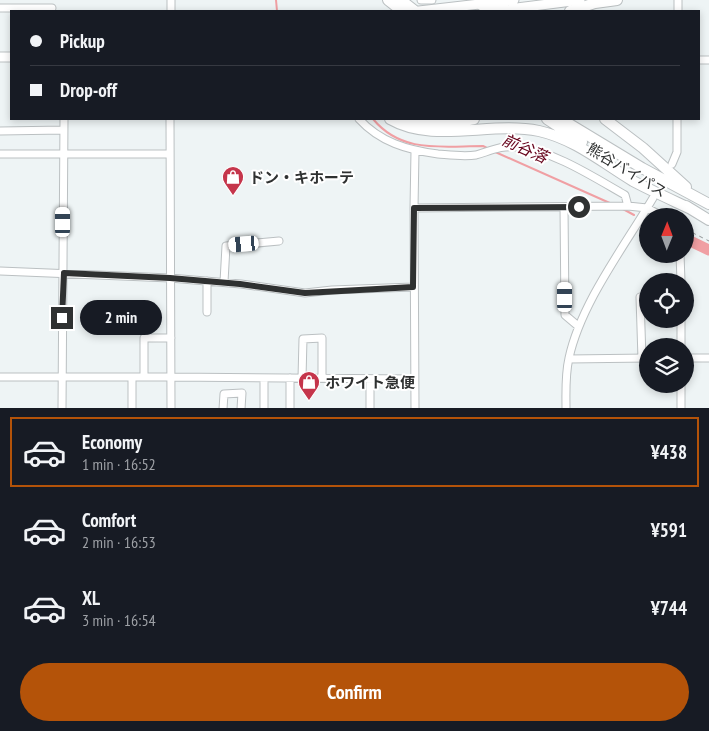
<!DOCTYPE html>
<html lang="en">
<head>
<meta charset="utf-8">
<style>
  :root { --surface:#171b24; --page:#242831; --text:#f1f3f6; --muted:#9ea1a6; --line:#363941; --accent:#b45309 }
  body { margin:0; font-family:"PT Sans Narrow","Noto Sans JP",sans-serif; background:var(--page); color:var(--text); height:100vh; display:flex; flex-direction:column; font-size:19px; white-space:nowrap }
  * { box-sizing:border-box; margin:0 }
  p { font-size:16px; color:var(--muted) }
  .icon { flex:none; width:28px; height:28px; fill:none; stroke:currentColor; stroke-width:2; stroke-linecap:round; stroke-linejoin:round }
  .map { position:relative; height:408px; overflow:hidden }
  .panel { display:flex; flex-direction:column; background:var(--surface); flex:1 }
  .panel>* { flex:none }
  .banner { position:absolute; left:10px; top:10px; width:690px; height:110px; border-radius:0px; box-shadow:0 2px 8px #0003; display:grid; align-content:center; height:110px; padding:0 20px; background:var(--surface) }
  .needle { width:32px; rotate:1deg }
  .fabs { position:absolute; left:639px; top:208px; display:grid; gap:10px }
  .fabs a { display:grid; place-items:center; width:55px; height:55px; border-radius:50%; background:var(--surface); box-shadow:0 2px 8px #0003; font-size:25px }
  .end { position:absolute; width:22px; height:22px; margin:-11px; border:6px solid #2f3131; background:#fff; box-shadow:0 0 0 2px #fff }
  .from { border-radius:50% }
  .bubble { position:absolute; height:35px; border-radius:18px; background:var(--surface); box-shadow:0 2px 8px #0003; font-size:16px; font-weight:700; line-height:35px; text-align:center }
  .car { position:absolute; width:15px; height:30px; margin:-15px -8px; border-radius:6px; box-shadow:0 0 4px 1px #0007; background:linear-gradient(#fff 24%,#345 0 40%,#fff 0 76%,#345 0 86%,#fff 0) }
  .banner b { display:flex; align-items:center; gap:18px; height:48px; font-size:19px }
  .banner b+b { border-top:1px solid var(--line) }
  .banner i { width:12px; height:12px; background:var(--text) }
  ul { padding:9px 0 0; list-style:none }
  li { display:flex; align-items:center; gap:15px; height:70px; margin:0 10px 8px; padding:0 10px; border:2px solid transparent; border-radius:0px }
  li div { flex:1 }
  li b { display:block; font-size:19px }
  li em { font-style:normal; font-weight:700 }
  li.on { border-color:var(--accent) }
  li>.icon { width:45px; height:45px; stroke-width:1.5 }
  .primary-button { display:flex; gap:10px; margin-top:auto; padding:10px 20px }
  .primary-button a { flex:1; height:58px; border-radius:30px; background:var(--accent); color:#fff; font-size:20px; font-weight:700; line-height:58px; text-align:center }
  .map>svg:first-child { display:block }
</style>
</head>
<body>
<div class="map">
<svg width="709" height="409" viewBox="0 0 709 409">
  <rect width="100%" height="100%" fill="#eef4f5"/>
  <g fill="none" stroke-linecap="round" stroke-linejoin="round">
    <path stroke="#f09fa3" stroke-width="2" d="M276 0 277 11
      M373 119C402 154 442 146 483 146L487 148
      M493 151 612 204
      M623 209 634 215"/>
    <path stroke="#f09fa3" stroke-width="11" d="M686 239 709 250"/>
    <g stroke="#bbc0c2" stroke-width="9">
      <path id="minor" d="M171 0V11
        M421 0H432
        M0 8H52
        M678 11V0
        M699 60H709
        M170 119 171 409
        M359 119C380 142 407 150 438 154 450 155 464 157 476 155 490 151 502 145 517 147 552 150 595 178 625 195L628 206
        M0 131 64 130
        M0 154H170
        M672 164 677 152V119
        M564 207 565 315 578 326
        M414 208 415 151
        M680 254 681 281
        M0 271 170 278 241 284 305 293 332 290 413 287
        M224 282 226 246 279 241
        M207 312V281
        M681 319V346
        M685 358H709
        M569 359 648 358
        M642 359 640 297H648
        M0 377H171L414 379
        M144 377V338H171
        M264 378V409
        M290 378V409
        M302 378 303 339 322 338V378
        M370 379V409
        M681 384V409
        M62 409 64 119
        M132 409V377
        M223 409 224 394 242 393 241 409
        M415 409 414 208 628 206 647 208 662 216
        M566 409C566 392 565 375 569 358 581 303 624 247 653 198"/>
    </g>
    <g stroke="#bbc0c2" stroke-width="11">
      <path id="major" d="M419 11 514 0
        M493 11 580 0
        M0 57H11"/>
    </g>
    <g stroke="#bbc0c2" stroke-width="12">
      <path id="highway" d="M388 0 402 11
        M401 0 415 11
        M569 1V0
        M480 4 490 11
        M570 11 595 3 617 0
        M390 119C433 144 491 121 539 131 575 139 603 163 633 181 652 191 672 200 691 209
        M409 119C431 123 452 124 474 119
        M547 119 582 142
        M561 119 642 168 709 204
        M605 119 643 148 686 187
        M686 206 709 220"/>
    </g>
    <path stroke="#939798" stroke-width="1" stroke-dasharray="4 4" stroke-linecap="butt" d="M685 229 709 241"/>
    <use href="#minor" stroke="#fff" stroke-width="7"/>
    <use href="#major" stroke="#fff" stroke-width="9"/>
    <use href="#highway" stroke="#fff" stroke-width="10"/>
  </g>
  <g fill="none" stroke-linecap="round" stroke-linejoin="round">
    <path stroke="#2f3131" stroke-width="6" d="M62 318 64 273 170 278 240 284 305 293 413 287 414 208 579 207"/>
  </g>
  <defs>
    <g id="shop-pin" transform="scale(1.125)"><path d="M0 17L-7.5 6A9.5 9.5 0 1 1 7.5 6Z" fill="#c5354b" stroke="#fff"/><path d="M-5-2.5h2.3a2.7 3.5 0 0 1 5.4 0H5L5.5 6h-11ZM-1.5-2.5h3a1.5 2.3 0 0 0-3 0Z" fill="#fff"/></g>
  </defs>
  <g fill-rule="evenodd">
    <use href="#shop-pin" x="233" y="177"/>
    <use href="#shop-pin" x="309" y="382"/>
  </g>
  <g text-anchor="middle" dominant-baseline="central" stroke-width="4" stroke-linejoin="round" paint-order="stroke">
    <g font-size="15" fill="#2f3131" stroke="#fff">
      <text transform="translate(627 170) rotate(31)">熊谷バイパス</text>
    </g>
    <g font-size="15" font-weight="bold" fill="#2f3131" stroke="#fff" text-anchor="start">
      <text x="249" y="177">ドン・キホーテ</text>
      <text x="325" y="382">ホワイト急便</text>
    </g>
    <g font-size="16" font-style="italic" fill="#67041c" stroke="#fff">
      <text transform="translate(525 148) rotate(24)">前谷落</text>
    </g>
  </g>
</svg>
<div class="fabs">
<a><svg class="needle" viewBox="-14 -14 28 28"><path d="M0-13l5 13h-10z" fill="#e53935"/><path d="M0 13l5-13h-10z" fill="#9ea1a6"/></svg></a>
<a><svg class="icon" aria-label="locate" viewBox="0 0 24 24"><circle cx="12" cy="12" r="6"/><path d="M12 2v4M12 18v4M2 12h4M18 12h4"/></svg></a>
<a><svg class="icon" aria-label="layers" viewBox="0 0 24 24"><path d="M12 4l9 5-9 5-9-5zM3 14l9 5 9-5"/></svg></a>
</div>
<i class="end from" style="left:579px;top:207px"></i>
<i class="end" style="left:62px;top:318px"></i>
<div class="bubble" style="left:80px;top:300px;width:82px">2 min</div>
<i class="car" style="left:63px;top:222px;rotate:0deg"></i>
<i class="car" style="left:244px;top:244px;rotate:265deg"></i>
<i class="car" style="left:565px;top:297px;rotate:0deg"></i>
<div class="banner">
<b><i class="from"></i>Pickup</b>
<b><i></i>Drop-off</b>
</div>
</div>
<section class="panel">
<ul>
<li class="on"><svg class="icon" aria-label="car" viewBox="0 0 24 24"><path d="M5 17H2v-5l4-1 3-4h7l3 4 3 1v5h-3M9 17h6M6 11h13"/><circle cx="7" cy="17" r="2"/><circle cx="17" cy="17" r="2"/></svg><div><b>Economy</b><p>1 min · 16:52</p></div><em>¥438</em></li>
<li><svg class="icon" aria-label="car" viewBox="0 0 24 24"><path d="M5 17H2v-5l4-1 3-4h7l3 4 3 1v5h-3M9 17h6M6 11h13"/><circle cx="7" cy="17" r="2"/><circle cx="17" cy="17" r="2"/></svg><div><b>Comfort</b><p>2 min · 16:53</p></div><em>¥591</em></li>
<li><svg class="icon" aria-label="car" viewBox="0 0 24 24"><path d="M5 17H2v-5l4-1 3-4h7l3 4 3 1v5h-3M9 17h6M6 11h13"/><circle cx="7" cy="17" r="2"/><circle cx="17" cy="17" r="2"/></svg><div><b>XL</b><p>3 min · 16:54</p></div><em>¥744</em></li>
</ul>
<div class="primary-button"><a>Confirm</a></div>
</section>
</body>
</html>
